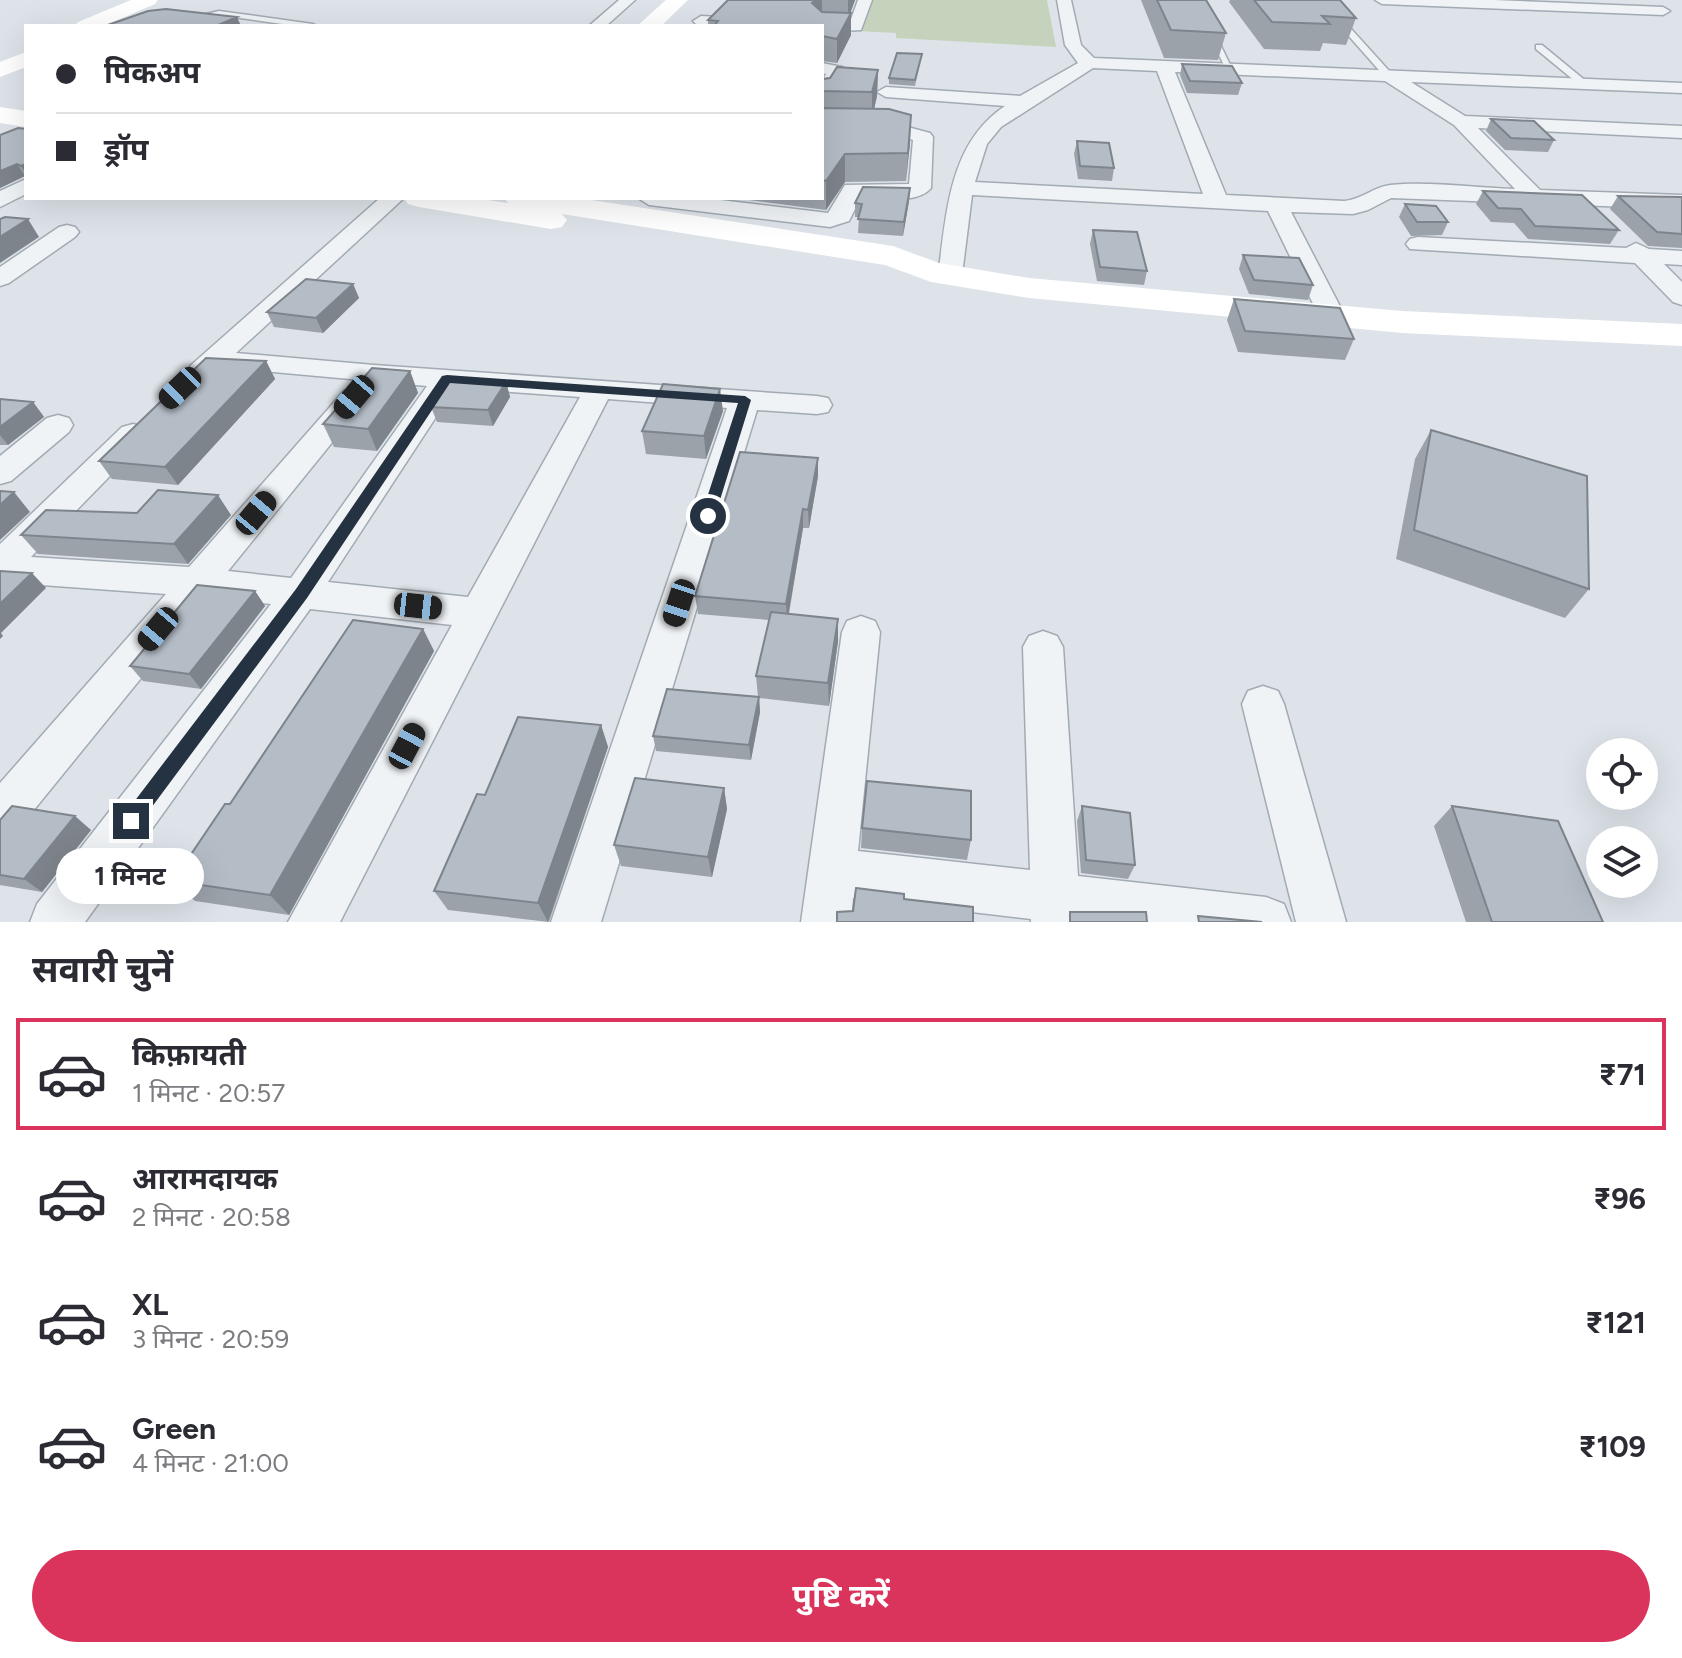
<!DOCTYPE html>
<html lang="hi">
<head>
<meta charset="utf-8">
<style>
  :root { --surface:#fff; --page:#f2f2f3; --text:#2b2b33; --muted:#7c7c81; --line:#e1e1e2; --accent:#db345c }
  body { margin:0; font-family:Figtree,"Noto Sans Devanagari",sans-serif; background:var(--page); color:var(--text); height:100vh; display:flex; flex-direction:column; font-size:30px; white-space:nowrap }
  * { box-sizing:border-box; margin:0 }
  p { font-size:26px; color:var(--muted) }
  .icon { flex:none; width:44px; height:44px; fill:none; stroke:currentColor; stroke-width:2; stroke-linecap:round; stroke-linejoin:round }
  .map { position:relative; height:922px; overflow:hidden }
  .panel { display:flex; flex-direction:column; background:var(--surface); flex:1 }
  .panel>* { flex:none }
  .hud { position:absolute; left:24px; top:24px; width:800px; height:176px; border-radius:0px; box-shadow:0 8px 32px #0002; display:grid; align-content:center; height:176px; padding:0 32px; background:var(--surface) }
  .controls { position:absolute; left:1586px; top:738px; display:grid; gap:16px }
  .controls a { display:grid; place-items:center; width:72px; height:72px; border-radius:50%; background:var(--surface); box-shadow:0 8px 32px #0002; font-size:40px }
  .end { position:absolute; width:36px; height:36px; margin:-18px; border:10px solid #253241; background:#fff; box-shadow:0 0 0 4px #fff }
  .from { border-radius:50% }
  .bubble { position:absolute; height:56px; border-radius:28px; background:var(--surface); box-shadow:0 8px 32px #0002; font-size:26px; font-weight:700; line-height:56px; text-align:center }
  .car { position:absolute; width:24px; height:48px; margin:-24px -12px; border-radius:10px; box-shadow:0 0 6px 2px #0007; background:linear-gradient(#222 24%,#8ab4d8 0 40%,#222 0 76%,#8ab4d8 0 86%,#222 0) }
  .hud b { display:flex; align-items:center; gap:28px; height:76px; font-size:30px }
  .hud b+b { border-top:2px solid var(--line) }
  .hud i { width:20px; height:20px; background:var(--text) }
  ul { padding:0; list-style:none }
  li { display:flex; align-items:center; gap:24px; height:112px; margin:0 16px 12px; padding:0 16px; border:4px solid transparent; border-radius:0px }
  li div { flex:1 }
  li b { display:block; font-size:30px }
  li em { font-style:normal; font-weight:700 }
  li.active { border-color:var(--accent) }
  li>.icon { width:72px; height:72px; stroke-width:1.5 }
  h2 { padding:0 32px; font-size:36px; line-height:96px }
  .cta { display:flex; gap:16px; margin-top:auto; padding:16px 32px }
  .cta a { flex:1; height:92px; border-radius:48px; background:var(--accent); color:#fff; font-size:32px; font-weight:700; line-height:92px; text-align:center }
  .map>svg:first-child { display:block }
</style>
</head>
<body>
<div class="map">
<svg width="1682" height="922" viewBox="0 0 1682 922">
  <rect width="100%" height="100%" fill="#dde3e9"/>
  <path fill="#c5d3bd" d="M868 0H1047L1056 47 896 38V33L858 31Z"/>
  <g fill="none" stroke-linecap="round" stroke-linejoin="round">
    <g stroke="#a2aab3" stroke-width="3">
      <path id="lane" d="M1191 0H1199L1233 71 1226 69Z
        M1317 0H1325L1391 73V77H1385Z
        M219 11 313 24 317 26H296L219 15 188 21 184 19Z
        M1536 45H1542L1587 82V86H1581L1536 49Z"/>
    </g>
    <g stroke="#a2aab3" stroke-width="3">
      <path id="street" d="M619 0H635L606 26H589Z
        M858 0H872L861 30 822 32V26H815L822 22H850Z
        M1057 0H1071L1081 45 1094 58 1682 83V93L1411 82 1465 116 1682 126V138L1478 128 1540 190 1682 195V209L1391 198 1368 210 1353 214 1291 212 1345 316 1341 322H1323L1319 316 1268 211 972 195 962 275 959 280H941L938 275C947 214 948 144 1005 106L886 97 877 92 886 87 1020 96 1078 63 1065 45ZM1093 68 1157 71 1203 194 975 182 987 144 1001 127ZM1175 72 1385 81 1454 125 1515 189C1476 188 1429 181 1390 185 1373 187 1361 200 1344 201L1226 195Z
        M1375 0H1493L1663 7 1670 11 1663 15 1382 4Z
        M701 16 799 21 807 26 696 24 693 21Z
        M822 63 842 67 845 71 828 102 822 103V81L826 74 822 73Z
        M822 120 889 122 930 133 933 137 931 188C917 205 881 197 861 197L849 221 830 227 649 205 638 198H704L828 213 845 185 909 184 913 140 889 133 822 132Z
        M26 179V194L0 207V191Z
        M380 198H404L236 353 374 365 817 396 828 398 832 405 828 412 817 414 757 410 601 922H551L727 408 608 399 340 922H288L452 625 310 609 85 922H30L37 904 271 604 207 597 16 832 0 839V783L166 594 0 582V544L122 427 133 424 144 427 148 434 144 441 31 557 189 567 344 391 354 388 364 391 369 397 364 403 228 571 291 578 427 386 219 367 204 375 194 372 190 366ZM455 388 580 397 468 597 328 582Z
        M67 225 75 227 79 232 75 237 9 283 0 286V267L59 227Z
        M1418 237 1626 248 1636 243 1649 249 1682 251V265L1664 264 1682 282V305L1673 302 1635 263 1410 249 1406 244 1410 239Z
        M58 415 69 418 73 425 69 432 11 481 0 484V456L47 418Z
        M861 616 875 621 880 632 858 851 1030 870 1023 647 1029 636 1043 631 1057 636 1063 647 1078 876 1266 897 1284 904 1291 922H1031V919L853 898 851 922H801L842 632 847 621Z
        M1263 686 1278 691 1284 704 1346 922H1296L1242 704 1248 691Z"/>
    </g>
    <use href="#lane" fill="#f0f3f6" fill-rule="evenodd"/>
    <use href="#street" fill="#f0f3f6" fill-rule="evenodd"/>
    <path fill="#fff" fill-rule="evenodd" d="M131 0H158L155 4 103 26H74L78 22Z
      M666 0H688L661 26H637Z
      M26 52V67L0 77V62Z
      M0 107 26 111V127L0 123Z
      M404 198H474L508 203 504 198H578L893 246 939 263 1029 278 1402 311 1682 324V346L1402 333 1029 298 931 282 885 265 562 214 567 220 562 227 551 229 419 207 408 204Z"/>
  </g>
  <path fill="#9ba2aa" d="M728 0H855L850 13 851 35 837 63 822 61V26H708V20Z
    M1141 0H1206L1226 33 1218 60 1164 58Z
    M1230 0H1340L1356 18 1346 45 1323 43 1320 51 1264 49 1229 2Z
    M922 54 915 86 889 84V78Z
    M1182 64 1242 83 1238 95 1187 93 1180 75Z
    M878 70 877 96 874 109 910 142 906 181 845 182 826 210 734 198H822V79Z
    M1491 119 1554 140 1548 152 1505 150 1486 131Z
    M26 129V177L25 176 0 188V135Z
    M1077 141 1114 168 1112 181 1078 179 1074 154Z
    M910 188 909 201 903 236 858 233 859 217H855V203Z
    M1483 191 1619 230 1610 244 1528 239 1514 223 1491 222 1476 204Z
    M1618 196 1682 197V248L1648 246 1610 209Z
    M1405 204 1448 222 1442 235 1411 236 1399 217Z
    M1093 230 1147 271 1144 285 1097 281 1090 244Z
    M1243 255 1313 285 1308 300 1249 294 1239 269Z
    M353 284 359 298 323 333 274 327 267 312Z
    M1234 299 1354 339 1345 360 1238 352 1227 320Z
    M266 361 275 379 178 485 112 479 99 461Z
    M410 371 418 393 377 451 334 447 323 424Z
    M506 382 510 397 493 426 437 422 431 407Z
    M0 399 33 402 44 417 8 445H0Z
    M723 411 706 459 646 454 642 431Z
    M1431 430 1589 589 1565 618 1396 559 1415 459Z
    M818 476 809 528H803L789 614 838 641 829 706 759 698 760 712 751 760 656 751 653 736 758 697 756 676 769 620 698 614 695 596Z
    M137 513 231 515 188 564 38 554 21 535Z
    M255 591 265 606 201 689 143 681 130 666Z
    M423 629 434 651 289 915 195 901 173 881 230 804Z
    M601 725 608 747 549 922 448 910 434 891 485 795Z
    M724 788 727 809 712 877 621 866 614 845Z
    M1082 806 1135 865 1128 879 1081 873 1077 821Z
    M1452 806 1603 922H1466L1434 826Z
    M0 820 91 830 42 892 0 885Z
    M862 828 971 840 967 860 861 848Z"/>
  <path fill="#7e848b" d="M816 0H822V19L812 3Z
    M848 0H855L849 17 851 13V35L837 63V39L848 18Z
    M237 17 241 26H216Z
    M878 70 877 96 872 118V92Z
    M911 115 910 142 906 181 908 153Z
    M845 154V182L826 210V181Z
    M17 164 25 176 0 188V171Z
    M26 164V174L21 166Z
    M910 188 909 201 903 236 904 222Z
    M28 219 39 237 0 263V237Z
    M353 284 359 298 323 333 316 318Z
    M266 361 275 379 178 485 165 467Z
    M410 371 418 393 377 451 368 429Z
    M506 382 510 397 493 426 488 410Z
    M720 389 723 411 706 459 704 436Z
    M33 402 44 417 8 445 0 435V427Z
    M818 458V476L809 528 808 510Z
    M14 492 30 512 0 540V505Z
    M218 495 231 515 188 564 174 544Z
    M803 509V528L787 622 786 604Z
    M32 573 46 588 1 633 3 636 0 639V604Z
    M255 591 265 606 201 689 189 674Z
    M838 619V641L829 706 828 683Z
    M423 629 434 651 289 915 270 895Z
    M759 697 760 712 751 760 749 745Z
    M601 725 608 747 548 922 538 903Z
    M724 788 727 809 712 877 708 857Z
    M75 816 91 830 42 892 24 879Z"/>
  <path fill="#b4bcc6" stroke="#7e848b" stroke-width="2" d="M728 0H816L812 3 822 12 851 13 837 39 822 36V26H714L718 21 708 20Z
    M1157 0H1206L1226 33 1171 30Z
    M1254 0H1340L1356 18 1322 16 1330 24 1272 22Z
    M166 9 237 17 216 26H105L148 11Z
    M897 53 922 54 915 80 889 78Z
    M1182 64 1232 66 1242 83 1190 81Z
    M837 67 878 70 872 92 822 91V79L830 78Z
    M822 108 889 109 911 115 908 153 845 154 826 181 822 180Z
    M1491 119 1534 121 1554 140 1511 138Z
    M18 128 26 129V164L21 166 17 164 0 171V135Z
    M1077 141 1109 143 1114 168 1080 166Z
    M863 187 910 188 904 222 858 219 862 204 855 203Z
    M1483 191 1582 195 1619 230 1535 226 1521 209 1498 208Z
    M1618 196 1682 197V234L1657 232Z
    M1405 204 1436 206 1448 222H1417Z
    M5 217 28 219 0 237V219Z
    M1093 230 1137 232 1147 271 1100 267Z
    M1243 255 1299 258 1313 285 1254 280Z
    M306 279 353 284 316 318 267 312Z
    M1234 299 1340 308 1354 339 1245 331Z
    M206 358 266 361 165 467 99 461Z
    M372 368 410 371 368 429 323 424Z
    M450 379 506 382 488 410 431 407Z
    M663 384 720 389 704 436 642 431Z
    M0 399 33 402 0 427Z
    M1431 430 1587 476 1589 589 1414 530Z
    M740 452 818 458 808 510 803 509 786 604 695 596Z
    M158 490 218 495 174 544 21 535 46 510 137 513Z
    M0 491 14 492 0 505Z
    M0 571 32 573 0 604Z
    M197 585 255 591 189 674 130 666Z
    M771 612 838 619 828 683 756 676Z
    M353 620 423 629 270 895 173 881 225 804H230Z
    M667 689 759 697 749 745 653 736Z
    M518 717 601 725 538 903 434 891 477 794 485 795Z
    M635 778 724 788 708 857 614 845Z
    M867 781 971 791V840L862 828Z
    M12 806 75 816 24 879 0 875V820Z
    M1082 806 1130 813 1135 865 1086 860Z
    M1452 806 1558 821 1603 922H1492Z
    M856 888 904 894V899L973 907V922H837V912L853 911Z
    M1070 912H1146L1147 922H1070Z
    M1198 916 1262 922H1199Z"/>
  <path fill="#253241" d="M447 375 745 396 751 400 715 516 708 521 701 516 738 403 450 383 307 598 137 827 131 830 124 827 121 821 124 815 296 589 442 376Z"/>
</svg>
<div class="controls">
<a><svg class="icon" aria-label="locate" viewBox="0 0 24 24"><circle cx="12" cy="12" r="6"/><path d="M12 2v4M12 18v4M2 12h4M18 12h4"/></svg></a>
<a><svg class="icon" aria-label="layers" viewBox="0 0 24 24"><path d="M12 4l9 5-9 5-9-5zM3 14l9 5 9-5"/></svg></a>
</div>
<i class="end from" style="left:708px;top:516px"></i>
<i class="end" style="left:131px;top:821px"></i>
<div class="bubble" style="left:56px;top:848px;width:148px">1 मिनट</div>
<i class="car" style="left:180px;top:388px;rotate:226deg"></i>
<i class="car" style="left:354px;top:397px;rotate:220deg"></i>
<i class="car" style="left:256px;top:513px;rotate:40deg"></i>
<i class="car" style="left:679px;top:603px;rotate:198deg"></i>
<i class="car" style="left:418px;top:606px;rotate:96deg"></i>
<i class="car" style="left:158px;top:629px;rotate:220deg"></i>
<i class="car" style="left:407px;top:746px;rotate:28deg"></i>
<div class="hud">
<b><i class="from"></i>पिकअप</b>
<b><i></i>ड्रॉप</b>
</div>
</div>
<section class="panel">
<h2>सवारी चुनें</h2>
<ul>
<li class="active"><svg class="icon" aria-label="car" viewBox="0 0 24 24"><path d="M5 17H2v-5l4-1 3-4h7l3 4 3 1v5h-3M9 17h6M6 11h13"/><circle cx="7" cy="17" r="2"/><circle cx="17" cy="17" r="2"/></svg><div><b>किफ़ायती</b><p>1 मिनट · 20:57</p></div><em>₹71</em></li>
<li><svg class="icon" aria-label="car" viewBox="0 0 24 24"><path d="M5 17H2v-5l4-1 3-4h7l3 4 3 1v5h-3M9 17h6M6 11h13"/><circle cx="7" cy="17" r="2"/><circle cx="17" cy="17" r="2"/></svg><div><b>आरामदायक</b><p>2 मिनट · 20:58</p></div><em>₹96</em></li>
<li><svg class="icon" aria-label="car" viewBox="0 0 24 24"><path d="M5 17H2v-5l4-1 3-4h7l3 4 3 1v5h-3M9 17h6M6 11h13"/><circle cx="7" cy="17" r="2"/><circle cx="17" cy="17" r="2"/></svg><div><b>XL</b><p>3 मिनट · 20:59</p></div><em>₹121</em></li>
<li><svg class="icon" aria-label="car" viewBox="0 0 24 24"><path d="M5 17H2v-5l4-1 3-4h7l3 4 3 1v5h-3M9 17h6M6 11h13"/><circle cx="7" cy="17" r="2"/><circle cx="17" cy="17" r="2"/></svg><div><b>Green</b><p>4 मिनट · 21:00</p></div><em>₹109</em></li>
</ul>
<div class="cta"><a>पुष्टि करें</a></div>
</section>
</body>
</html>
